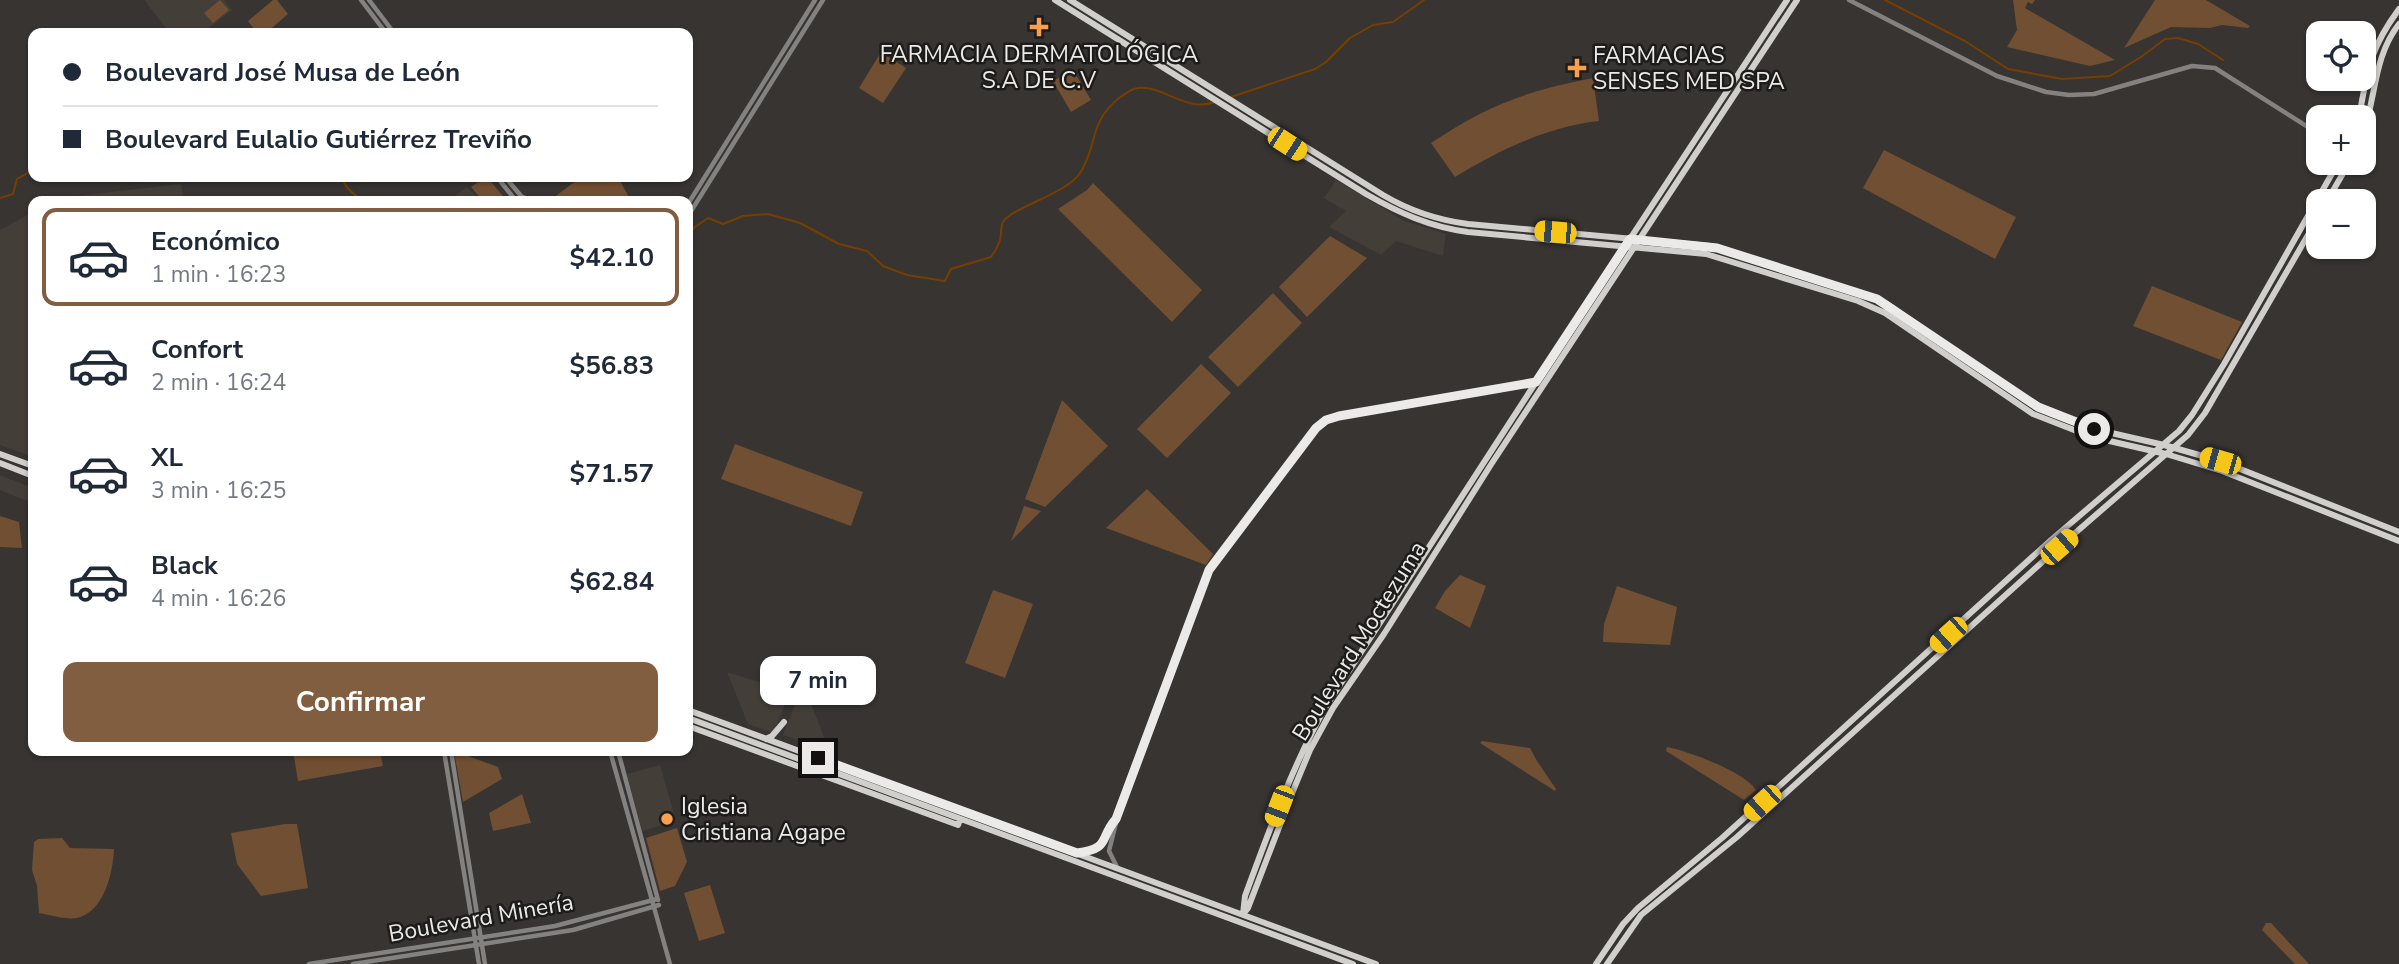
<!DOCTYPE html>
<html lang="es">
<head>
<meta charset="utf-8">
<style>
  :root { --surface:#fff; --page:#f2f2f3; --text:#1f2937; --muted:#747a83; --line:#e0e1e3; --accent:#825e41 }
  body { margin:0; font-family:"Nunito Sans",sans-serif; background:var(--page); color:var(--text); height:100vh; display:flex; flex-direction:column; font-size:26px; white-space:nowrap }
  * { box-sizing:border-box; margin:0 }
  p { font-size:23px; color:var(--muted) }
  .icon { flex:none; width:38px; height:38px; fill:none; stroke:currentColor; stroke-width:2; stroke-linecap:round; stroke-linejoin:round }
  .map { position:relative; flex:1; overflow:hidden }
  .drawer { position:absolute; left:28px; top:196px; width:665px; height:560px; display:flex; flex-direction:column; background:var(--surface); border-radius:14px; box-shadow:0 2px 5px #0004 }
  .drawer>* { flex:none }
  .guide { position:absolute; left:28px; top:28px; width:665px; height:154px; border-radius:14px; box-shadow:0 2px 5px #0004; display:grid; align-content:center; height:154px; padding:0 35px; background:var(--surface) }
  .controls { position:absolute; left:2306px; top:21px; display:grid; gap:14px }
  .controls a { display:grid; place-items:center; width:70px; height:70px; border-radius:14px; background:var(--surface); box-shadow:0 2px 5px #0004; font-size:35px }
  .end { position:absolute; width:32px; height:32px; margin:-16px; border:9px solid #ebeae8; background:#111; box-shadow:0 0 0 4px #111 }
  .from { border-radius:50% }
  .bubble { position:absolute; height:49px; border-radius:14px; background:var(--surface); box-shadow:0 2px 5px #0004; font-size:23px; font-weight:700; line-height:49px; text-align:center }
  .car { position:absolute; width:21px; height:42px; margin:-21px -10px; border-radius:9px; box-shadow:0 0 5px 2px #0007; background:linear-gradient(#f5c518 24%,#345 0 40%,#f5c518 0 76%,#345 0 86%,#f5c518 0) }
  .guide b { display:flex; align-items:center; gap:24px; height:66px; font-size:26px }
  .guide b+b { border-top:2px solid var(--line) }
  .guide i { width:18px; height:18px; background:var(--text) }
  ul { padding:12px 0 0; list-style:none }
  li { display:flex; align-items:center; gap:21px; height:98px; margin:0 14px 10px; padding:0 21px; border:4px solid transparent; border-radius:14px }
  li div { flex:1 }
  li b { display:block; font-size:26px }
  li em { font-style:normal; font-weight:700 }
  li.on { border-color:var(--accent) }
  li>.icon { width:63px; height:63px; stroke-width:1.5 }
  .button { display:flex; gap:14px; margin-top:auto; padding:14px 35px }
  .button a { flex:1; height:80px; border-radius:14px; background:var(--accent); color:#fff; font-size:28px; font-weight:700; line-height:80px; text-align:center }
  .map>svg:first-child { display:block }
</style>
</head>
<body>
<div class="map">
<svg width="2399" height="964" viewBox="0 0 2399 964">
  <rect width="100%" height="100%" fill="#373432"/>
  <path fill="#443e38" d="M144 0H224L232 10 202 33H170Z
    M1336 180 1404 221 1446 234 1443 256 1396 241 1381 255 1329 227 1346 211 1324 198Z
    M181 184 184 201H55L75 196Z
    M467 187 480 201H448Z
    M33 212V457L0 445V230Z
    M0 475 33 488 27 501 0 490Z
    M727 672 790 692 773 733 748 724Z
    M803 684 805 687 829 751 783 735Z
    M660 765 676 821 642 831 627 774Z"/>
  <path fill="#714f33" d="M220 0 229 10 213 23 204 13Z
    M273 0H277L288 14 266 33H257L248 21Z
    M2013 0H2035L2032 4 2028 2 2025 8 2115 60 2090 66 2007 47 2017 30Z
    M2155 0H2206L2250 26 2248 28 2222 25 2210 28 2171 27 2124 48Z
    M881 52 906 68 883 103 859 88Z
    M1073 70 1091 100 1071 112 1053 81Z
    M1593 78 1599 121C1546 127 1500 150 1455 177L1431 143C1488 105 1526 91 1593 78Z
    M1884 150 2016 217 1995 259 1863 188Z
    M485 177H487L507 201H483L471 187Z
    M581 177H618L631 201H549Z
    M1093 183 1202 290 1172 322 1058 209 1087 190Z
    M1330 236 1367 258 1307 317 1279 287Z
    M2152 286 2242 322 2221 360 2133 326Z
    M1273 293 1302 323 1238 387 1208 357Z
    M1201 364 1231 393 1167 458 1137 429Z
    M1062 400 1108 446 1045 507 1025 499Z
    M735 444 863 492 851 526 721 479Z
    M1147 489 1213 554 1206 565 1106 528Z
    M1024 506 1041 511 1011 541Z
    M0 516 19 522 22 548 0 547Z
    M1460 575 1486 586 1470 628 1435 608 1445 591Z
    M1617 586 1677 607 1670 645 1603 642 1604 624Z
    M993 590 1033 604 1005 678 965 663Z
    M1482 741 1530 748 1537 761 1556 789 1555 791 1480 743Z
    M1667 747C1688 751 1745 772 1756 790L1744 800 1666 751Z
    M293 751H380L383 766 298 781Z
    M454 751 498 767 502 779 463 802Z
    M522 794 531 823 493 831 489 813Z
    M285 824H297L308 888 261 896 237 864 231 833Z
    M677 828 687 862 675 886 660 891 646 838Z
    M62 838 70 848 114 849C113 873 104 912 77 918 66 920 50 915 39 913L37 886 32 870 34 842 38 839Z
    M710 885 725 933 699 941 684 893Z
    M2266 923H2271L2309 964H2295L2262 930Z"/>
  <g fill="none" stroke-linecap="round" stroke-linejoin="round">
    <path stroke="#763f00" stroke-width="2" d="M1885 0 1965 41 2008 69 2062 79 2110 76 2141 57 2165 39 2178 38 2198 44 2223 60
      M1231 97 1315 69 1326 62 1350 38 1373 25 1393 22 1424 0
      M342 177C344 187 357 199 367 201
      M0 198 13 194 17 179 33 170
      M688 235 695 227 708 218 723 224 743 216 768 214 800 223 839 244 867 251 883 266 907 275 945 281 951 269 991 257C994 253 997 248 999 243 1002 236 1000 228 1003 222 1011 208 1068 193 1080 173 1098 146 1088 123 1119 98 1124 95 1132 88 1138 88 1164 85 1185 113 1215 102"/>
    <path stroke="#838281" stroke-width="4.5" d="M361 0 386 33
      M369 0 394 33
      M1849 0 1997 76 2046 92 2069 95 2094 94 2192 66 2215 68 2319 134
      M497 177 516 201
      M505 177 522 197 534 201
      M688 204 815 0
      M688 216 823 0
      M444 751 479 964
      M451 751 485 964
      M610 751 670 964
      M618 751 658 900
      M1079 853C1109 850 1100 836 1116 819
      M1117 867 1109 851 1117 819 1209 570 1316 428 1327 420 1339 416 1535 382
      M309 964 555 926 657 899
      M353 964 573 930 659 905"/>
    <path stroke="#d1cfcc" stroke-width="6" d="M1055 0 1366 194C1399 213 1430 227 1468 232L1706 254 1858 301 1885 313 2033 414 2092 437 2166 454 2222 471 2399 541
      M1070 0 1383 195C1410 211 1437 220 1468 224L1710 246 1861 293 1887 304 1995 379 2052 414 2094 429 2164 445 2220 461 2399 532
      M2359 117C2368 69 2369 50 2399 9
      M2364 131C2376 95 2374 56 2399 24
      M2327 201 2349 163
      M0 454 33 466
      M0 463 33 476
      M688 710 1376 964
      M688 718 1353 964
      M688 726 958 825 960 819
      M766 739 772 736 784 722
      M1243 914 1248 908 1295 786 1310 750 1333 708 1384 634 1492 463 1797 0
      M1243 914 1245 896C1269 831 1292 767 1326 706L1536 382 1787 0
      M1596 964 1623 924 1638 908 1722 838 2051 540 2179 431 2192 415 2224 364 2338 163
      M1607 964 1641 915 1737 837 2059 547 2188 435 2205 413 2319 216"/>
  </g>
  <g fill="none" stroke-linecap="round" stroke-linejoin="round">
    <path stroke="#ebeae8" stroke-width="9" d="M818 758 1077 853C1111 849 1099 838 1116 819L1209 570 1316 428 1326 420 1339 416 1536 382 1630 239 1717 248 1877 299 2038 407 2094 429"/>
  </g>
  <g fill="#fa9f4e" stroke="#1d1c1b" stroke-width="2.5">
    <path d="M1035.5 16.5h7v7h7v7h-7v7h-7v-7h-7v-7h7z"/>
    <path d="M1573.5 57.5h7v7h7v7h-7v7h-7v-7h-7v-7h7z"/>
    <circle cx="667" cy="819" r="7"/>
  </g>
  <g text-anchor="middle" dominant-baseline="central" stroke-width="5" stroke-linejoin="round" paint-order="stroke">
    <g font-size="23" fill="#ebeae8" stroke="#1d1c1b" text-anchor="start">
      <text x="1039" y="54" text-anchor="middle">FARMACIA DERMATOLÓGICA<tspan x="1039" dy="26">S.A DE C.V</tspan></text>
      <text x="1593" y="55">FARMACIAS<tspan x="1593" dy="26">SENSES MED SPA</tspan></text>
      <text x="681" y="806">Iglesia<tspan x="681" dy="26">Cristiana Agape</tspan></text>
    </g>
    <g font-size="23" fill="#ebeae8" stroke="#1d1c1b">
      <text transform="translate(1359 641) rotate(-58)">Boulevard Moctezuma</text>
      <text transform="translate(481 918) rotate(-10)">Boulevard Minería</text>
    </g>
  </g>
</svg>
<div class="controls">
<a><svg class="icon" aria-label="locate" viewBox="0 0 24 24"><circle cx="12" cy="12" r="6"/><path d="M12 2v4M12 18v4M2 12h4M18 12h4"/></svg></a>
<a>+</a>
<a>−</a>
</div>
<i class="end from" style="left:2094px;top:429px"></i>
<i class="end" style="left:818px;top:758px"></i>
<div class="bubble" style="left:760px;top:656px;width:116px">7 min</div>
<i class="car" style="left:1287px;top:144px;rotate:123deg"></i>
<i class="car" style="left:1555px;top:232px;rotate:275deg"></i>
<i class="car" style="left:2220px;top:461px;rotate:286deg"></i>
<i class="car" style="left:2059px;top:547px;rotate:49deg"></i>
<i class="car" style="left:1948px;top:635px;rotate:228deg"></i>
<i class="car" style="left:1762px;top:803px;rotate:228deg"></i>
<i class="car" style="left:1279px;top:806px;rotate:201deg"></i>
<div class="guide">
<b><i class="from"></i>Boulevard José Musa de León</b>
<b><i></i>Boulevard Eulalio Gutiérrez Treviño</b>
</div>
<section class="drawer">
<ul>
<li class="on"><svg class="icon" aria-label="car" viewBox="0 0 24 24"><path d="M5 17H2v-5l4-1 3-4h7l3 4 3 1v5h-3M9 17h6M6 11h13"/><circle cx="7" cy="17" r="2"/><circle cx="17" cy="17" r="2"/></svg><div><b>Económico</b><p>1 min · 16:23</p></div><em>$42.10</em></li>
<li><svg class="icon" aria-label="car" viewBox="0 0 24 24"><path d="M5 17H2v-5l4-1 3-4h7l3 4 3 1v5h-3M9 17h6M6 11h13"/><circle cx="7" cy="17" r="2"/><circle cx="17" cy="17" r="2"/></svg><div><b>Confort</b><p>2 min · 16:24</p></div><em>$56.83</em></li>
<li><svg class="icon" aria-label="car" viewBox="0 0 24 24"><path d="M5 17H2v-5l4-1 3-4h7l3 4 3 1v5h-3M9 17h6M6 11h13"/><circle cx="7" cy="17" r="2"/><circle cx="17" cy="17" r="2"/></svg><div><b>XL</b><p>3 min · 16:25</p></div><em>$71.57</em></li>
<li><svg class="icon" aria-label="car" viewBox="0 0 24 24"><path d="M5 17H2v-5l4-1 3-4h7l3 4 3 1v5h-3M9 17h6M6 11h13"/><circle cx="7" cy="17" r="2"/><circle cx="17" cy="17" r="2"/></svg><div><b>Black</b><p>4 min · 16:26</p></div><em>$62.84</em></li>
</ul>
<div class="button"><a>Confirmar</a></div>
</section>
</div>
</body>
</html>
